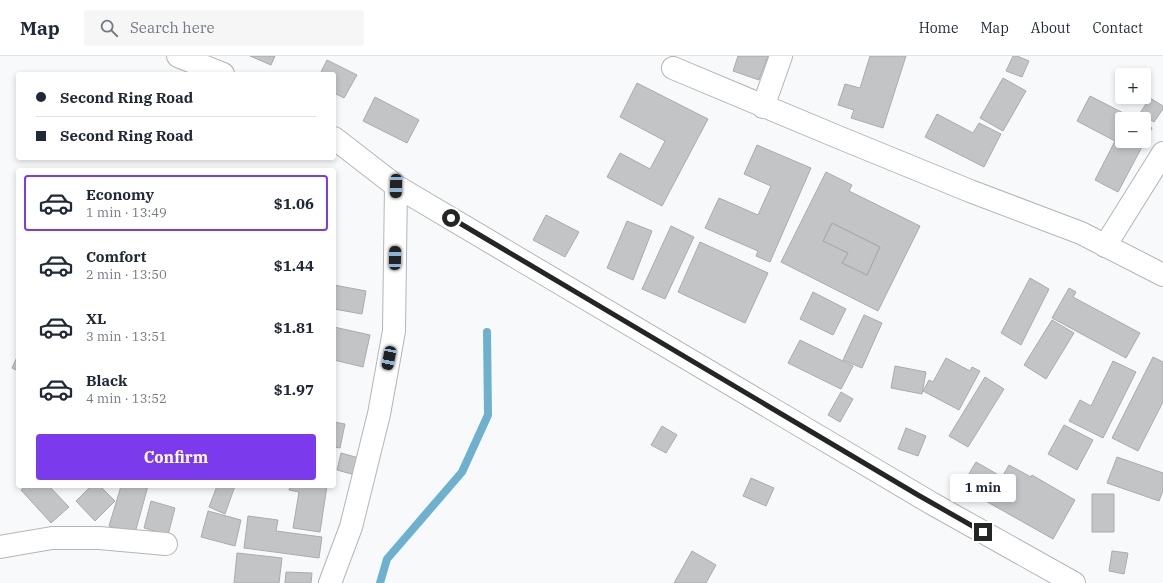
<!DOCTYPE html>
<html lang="en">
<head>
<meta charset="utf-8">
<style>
  :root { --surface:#fff; --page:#f6f6f7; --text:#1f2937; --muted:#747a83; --line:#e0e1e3; --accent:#7c3aed }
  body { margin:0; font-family:"IBM Plex Serif",serif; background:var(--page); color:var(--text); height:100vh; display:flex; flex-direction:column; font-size:15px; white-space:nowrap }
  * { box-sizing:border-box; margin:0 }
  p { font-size:13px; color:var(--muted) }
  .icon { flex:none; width:22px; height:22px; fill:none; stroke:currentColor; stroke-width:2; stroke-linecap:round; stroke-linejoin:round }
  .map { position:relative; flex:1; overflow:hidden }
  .sheet { position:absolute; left:16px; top:112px; width:320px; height:320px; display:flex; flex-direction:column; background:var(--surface); border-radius:4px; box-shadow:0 2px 6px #0003 }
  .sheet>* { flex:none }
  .hud { position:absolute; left:16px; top:16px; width:320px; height:88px; border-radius:4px; box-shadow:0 2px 6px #0003; display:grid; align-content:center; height:88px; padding:0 20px; background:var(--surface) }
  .buttons { position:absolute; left:1115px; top:12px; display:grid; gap:8px }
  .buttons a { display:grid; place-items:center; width:36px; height:36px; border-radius:4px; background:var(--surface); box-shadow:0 2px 6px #0003; font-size:20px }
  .end { position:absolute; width:18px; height:18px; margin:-9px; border:5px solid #242525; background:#fff; box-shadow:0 0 0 2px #fff }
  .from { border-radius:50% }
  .bubble { position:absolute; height:28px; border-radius:4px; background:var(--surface); box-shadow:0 2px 6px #0003; font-size:13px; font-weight:700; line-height:28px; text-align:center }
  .car { position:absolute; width:12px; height:24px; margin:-12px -6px; border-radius:5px; box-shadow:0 0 3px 1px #0007; background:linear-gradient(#222 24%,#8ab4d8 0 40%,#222 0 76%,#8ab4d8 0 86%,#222 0) }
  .hud b { display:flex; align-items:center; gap:14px; height:38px; font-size:15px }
  .hud b+b { border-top:1px solid var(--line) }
  .hud i { width:10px; height:10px; background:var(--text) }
  ul { padding:7px 0 0; list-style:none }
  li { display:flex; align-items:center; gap:12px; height:56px; margin:0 8px 6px; padding:0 12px; border:2px solid transparent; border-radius:4px }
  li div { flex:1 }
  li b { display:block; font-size:15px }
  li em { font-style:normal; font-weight:700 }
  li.on { border-color:var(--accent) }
  li>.icon { width:36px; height:36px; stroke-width:1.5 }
  .action { display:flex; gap:8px; margin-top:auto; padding:8px 20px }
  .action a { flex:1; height:46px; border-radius:4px; background:var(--accent); color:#fff; font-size:16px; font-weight:700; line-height:46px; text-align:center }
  header { display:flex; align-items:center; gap:24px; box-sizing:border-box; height:56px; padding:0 20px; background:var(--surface); border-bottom:1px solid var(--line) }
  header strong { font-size:19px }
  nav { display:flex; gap:22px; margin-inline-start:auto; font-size:14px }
  .search { width:280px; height:36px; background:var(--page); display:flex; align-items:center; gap:10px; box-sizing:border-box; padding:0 14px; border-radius:4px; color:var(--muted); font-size:15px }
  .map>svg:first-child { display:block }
</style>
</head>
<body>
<header>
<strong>Map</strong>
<div class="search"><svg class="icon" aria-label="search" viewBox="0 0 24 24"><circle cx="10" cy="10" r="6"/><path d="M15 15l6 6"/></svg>Search here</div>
<nav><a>Home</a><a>Map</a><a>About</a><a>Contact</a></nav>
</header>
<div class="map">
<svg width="1163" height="527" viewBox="0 0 1163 527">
  <rect width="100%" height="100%" fill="#f8f9fb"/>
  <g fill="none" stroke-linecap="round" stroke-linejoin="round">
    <path stroke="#6db1ce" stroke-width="8" d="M380 527 387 503 462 416 488 359 487 276"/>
  </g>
  <path fill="#c2c4c5" stroke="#a9abac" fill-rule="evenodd" d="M250 0H275L271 9Z
    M738 0H768L759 24 733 15Z
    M870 0H906L883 72 851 62 854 54 838 49 845 28 860 32Z
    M1013 0H1017L1029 5 1022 21 1006 15Z
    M327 4 357 19 344 42 334 37V18H320Z
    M1003 22 1026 35 1003 75 980 62Z
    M637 27 708 63 662 150 607 121 620 97 650 113 665 85 620 61Z
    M1090 40 1135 63H1122V85H1144V68L1152 72 1118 136 1095 124 1115 85 1077 65Z
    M375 41 419 64 407 87 363 65Z
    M1150 42 1163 50V53L1154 66 1140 57Z
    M937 58 973 77 979 67 1001 78 984 111 925 81Z
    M757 89 811 112 770 206 756 200 758 195 705 172 719 142 758 159 771 130 744 118Z
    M826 116 852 129 849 135 920 170 878 255 781 206ZM832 167 880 191 867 219 842 207 848 197 823 185Z
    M546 159 579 176 565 201 533 184Z
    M627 165 652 175 633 224 607 212Z
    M832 167 880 191 867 219 842 207 848 197 823 185Z
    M671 170 694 181 665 243 642 233Z
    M700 186 768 217 745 267 678 236Z
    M1030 222 1049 233 1021 289 1001 277Z
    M334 229 366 235 362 258 334 253Z
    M1069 232 1076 236 1073 241 1140 277 1126 302 1052 262Z
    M813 236 846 253 833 279 800 263Z
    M864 259 882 267 862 312 843 304Z
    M1052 264 1074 277 1046 323 1024 309Z
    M334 271 370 279 363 311 334 304Z
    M800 284 853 310 841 333 788 307Z
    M18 299V315L12 312Z
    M1153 301 1163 306V346L1138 395 1112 382Z
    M946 302 970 315 972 311 980 315 959 354 923 335 929 324 933 326Z
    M1113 305 1136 316 1103 382 1069 365 1080 344 1091 350Z
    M895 310 926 316 922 338 891 332Z
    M985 321 1004 333 968 391 949 380Z
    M841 336 853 343 840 366 828 359Z
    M334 366 345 368 340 392 334 391Z
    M1064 369 1093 384 1077 414 1048 398Z
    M662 370 677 379 666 397 651 389Z
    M906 372 926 380 918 400 898 393Z
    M341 397 359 402 355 419 337 414Z
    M1117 401 1163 417V435L1159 445 1107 427Z
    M976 406 1002 421 1009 409 1031 421 1032 419 1075 444 1053 483 961 431Z
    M751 422 774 432 766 450 743 440Z
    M25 430H49L69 451 51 467 21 434Z
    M91 430H100L115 445 95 465 76 445Z
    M121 430H148L135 477 109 470Z
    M217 430H235L225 458 209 451Z
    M290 430H327L320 476 293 472 299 436 289 434Z
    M1092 438H1114V476H1092Z
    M151 445 175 452 168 479 144 472Z
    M208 455 241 464 235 490 201 481Z
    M248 460 278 464 276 475 322 481 319 502 244 492Z
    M692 495 716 509 706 527H674Z
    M1112 495 1128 497 1124 518 1109 515Z
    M237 497 282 502 279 527H234Z
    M286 516 312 517 311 527H285Z"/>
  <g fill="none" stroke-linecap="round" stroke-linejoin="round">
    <g stroke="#b3b5b6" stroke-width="24">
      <path id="minor" d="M178 0 223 18
        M673 12 838 81 970 135 1081 177 1163 219
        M763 51 781 0
        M334 82 396 130 931 447 1074 527
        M1105 190 1163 97
        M0 491 52 482H99L166 488
        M330 527 351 471 379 358 394 275 396 130"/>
    </g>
    <use href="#minor" stroke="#fff" stroke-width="22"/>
  </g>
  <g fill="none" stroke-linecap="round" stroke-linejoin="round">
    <path stroke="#242525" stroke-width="5" d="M451 162 918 439 983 476"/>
  </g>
</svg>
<div class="buttons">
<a>+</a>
<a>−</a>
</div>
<i class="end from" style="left:451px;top:162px"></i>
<i class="end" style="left:983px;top:476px"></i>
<div class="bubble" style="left:950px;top:418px;width:66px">1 min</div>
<i class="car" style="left:396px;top:130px;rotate:181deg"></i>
<i class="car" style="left:395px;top:202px;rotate:1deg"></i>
<i class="car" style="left:389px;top:302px;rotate:191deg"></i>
<div class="hud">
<b><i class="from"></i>Second Ring Road</b>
<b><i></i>Second Ring Road</b>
</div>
<section class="sheet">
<ul>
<li class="on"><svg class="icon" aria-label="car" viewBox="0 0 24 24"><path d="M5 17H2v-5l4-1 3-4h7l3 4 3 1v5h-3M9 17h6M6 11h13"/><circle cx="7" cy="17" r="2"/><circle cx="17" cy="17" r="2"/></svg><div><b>Economy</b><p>1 min · 13:49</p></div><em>$1.06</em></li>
<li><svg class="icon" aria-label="car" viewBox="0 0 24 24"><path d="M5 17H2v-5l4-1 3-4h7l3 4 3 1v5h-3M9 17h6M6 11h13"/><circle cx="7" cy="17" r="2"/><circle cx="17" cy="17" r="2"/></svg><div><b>Comfort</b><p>2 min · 13:50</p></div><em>$1.44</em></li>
<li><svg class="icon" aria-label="car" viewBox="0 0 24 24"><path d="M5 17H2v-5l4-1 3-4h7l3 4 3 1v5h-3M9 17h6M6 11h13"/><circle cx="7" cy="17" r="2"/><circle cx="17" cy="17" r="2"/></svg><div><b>XL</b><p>3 min · 13:51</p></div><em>$1.81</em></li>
<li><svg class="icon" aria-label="car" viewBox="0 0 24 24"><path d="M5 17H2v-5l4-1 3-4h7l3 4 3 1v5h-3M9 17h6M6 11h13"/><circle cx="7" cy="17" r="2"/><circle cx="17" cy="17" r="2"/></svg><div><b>Black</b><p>4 min · 13:52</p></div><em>$1.97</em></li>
</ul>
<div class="action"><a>Confirm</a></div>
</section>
</div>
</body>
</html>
